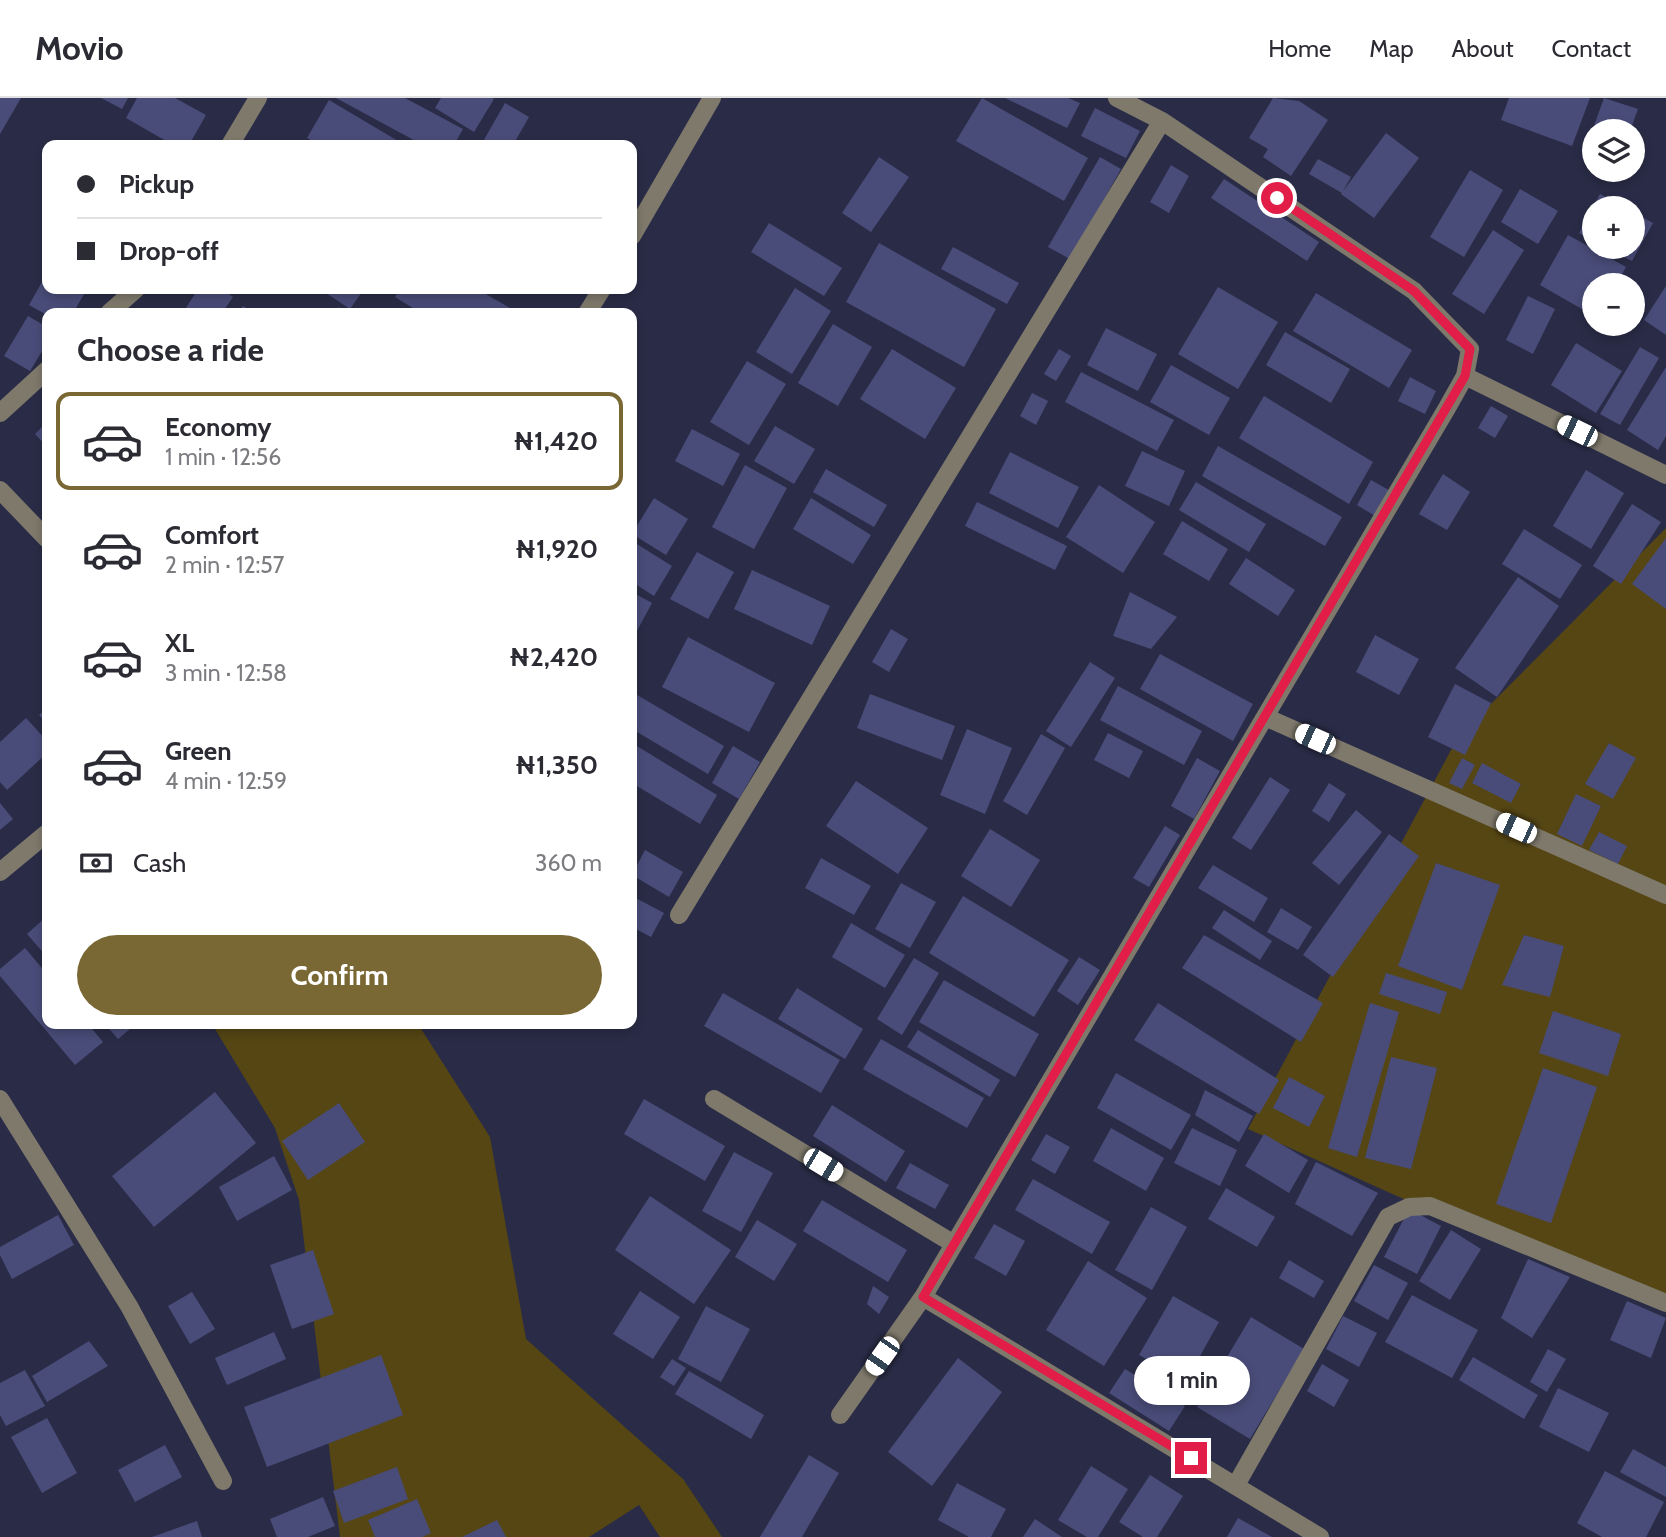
<!DOCTYPE html>
<html lang="en">
<head>
<meta charset="utf-8">
<style>
  :root { --surface:#fff; --page:#f7f7f7; --text:#2b2b33; --muted:#7c7c81; --line:#e1e1e2; --accent:#796833 }
  body { margin:0; font-family:Cabin,sans-serif; background:var(--page); color:var(--text); height:100vh; display:flex; flex-direction:column; font-size:26px; white-space:nowrap }
  * { box-sizing:border-box; margin:0 }
  p { font-size:23px; color:var(--muted) }
  .icon { flex:none; width:38px; height:38px; fill:none; stroke:currentColor; stroke-width:2; stroke-linecap:round; stroke-linejoin:round }
  .map { position:relative; flex:1; overflow:hidden }
  .side { position:absolute; left:42px; top:210px; width:595px; height:721px; display:flex; flex-direction:column; background:var(--surface); border-radius:14px; box-shadow:0 4px 10px #0003 }
  .side>* { flex:none }
  .guide { position:absolute; left:42px; top:42px; width:595px; height:154px; border-radius:14px; box-shadow:0 4px 10px #0003; display:grid; align-content:center; height:154px; padding:0 35px; background:var(--surface) }
  .fabs { position:absolute; left:1582px; top:21px; display:grid; gap:14px }
  .fabs a { display:grid; place-items:center; width:63px; height:63px; border-radius:50%; background:var(--surface); box-shadow:0 4px 10px #0003; font-size:35px }
  .end { position:absolute; width:32px; height:32px; margin:-16px; border:9px solid #e11d48; background:#fff; box-shadow:0 0 0 4px #fff }
  .from { border-radius:50% }
  .bubble { position:absolute; height:49px; border-radius:24px; background:var(--surface); box-shadow:0 4px 10px #0003; font-size:23px; font-weight:800; line-height:49px; text-align:center }
  .car { position:absolute; width:21px; height:42px; margin:-21px -10px; border-radius:9px; box-shadow:0 0 5px 2px #0007; background:linear-gradient(#fff 24%,#345 0 40%,#fff 0 76%,#345 0 86%,#fff 0) }
  .guide b { display:flex; align-items:center; gap:24px; height:66px; font-size:26px }
  .guide b+b { border-top:2px solid var(--line) }
  .guide i { width:18px; height:18px; background:var(--text) }
  ul { padding:0; list-style:none }
  li { display:flex; align-items:center; gap:21px; height:98px; margin:0 14px 10px; padding:0 21px; border:4px solid transparent; border-radius:14px }
  li div { flex:1 }
  li b { display:block; font-size:26px }
  li em { font-style:normal; font-weight:800 }
  li.active { border-color:var(--accent) }
  li>.icon { width:63px; height:63px; stroke-width:1.5 }
  h2 { padding:0 35px; font-size:32px; line-height:84px }
  .pay { display:flex; align-items:center; gap:18px; height:77px; padding:0 35px; font-size:26px }
  .pay p { margin-inline-start:auto }
  .primary-button { display:flex; gap:14px; margin-top:auto; padding:14px 35px }
  .primary-button a { flex:1; height:80px; border-radius:42px; background:var(--accent); color:#fff; font-size:28px; font-weight:800; line-height:80px; text-align:center }
  header { display:flex; align-items:center; gap:42px; box-sizing:border-box; height:98px; padding:0 35px; background:var(--surface); border-bottom:2px solid var(--line) }
  header strong { font-size:33px }
  nav { display:flex; gap:38px; margin-inline-start:auto; font-size:24px }
  .map>svg:first-child { display:block }
</style>
</head>
<body>
<header>
<strong>Movio</strong>
<nav><a>Home</a><a>Map</a><a>About</a><a>Contact</a></nav>
</header>
<div class="map">
<svg width="1666" height="1439" viewBox="0 0 1666 1439">
  <rect width="100%" height="100%" fill="#2a2c47"/>
  <path fill="#554614" d="M1666 430V1205L1408 1103 1248 1031 1458 639Z
    M212 926H418L490 1039 526 1241 683 1381 722 1439H660L639 1407 589 1439H340L299 1102 275 1030Z"/>
  <path fill="#494c78" d="M0 0H21L0 36Z
    M101 0H128L122 11Z
    M137 0H175L206 17 189 47H173L126 20Z
    M336 0H405L463 31 454 47H423Z
    M441 0H492L494 1 474 34 435 10Z
    M982 0 1088 60 1064 103 956 43Z
    M1005 0H1068L1080 5 1067 30Z
    M1273 0 1299 3 1328 22 1291 78 1263 59 1268 51 1249 40Z
    M1509 0H1590L1572 48 1501 22Z
    M1604 0 1638 11 1630 33H1594V53L1586 50Z
    M329 2 398 43 396 47H320L307 40Z
    M505 5 529 19 513 47H481Z
    M1095 10 1140 33 1126 60 1081 38Z
    M1386 35 1419 60 1374 120 1341 96Z
    M879 59 909 79 871 134 842 115Z
    M1100 59 1121 71 1070 161 1048 149Z
    M1318 61 1351 79 1342 95 1309 76Z
    M1171 67 1189 78 1169 115 1150 104Z
    M1470 72 1503 92 1464 159 1430 139Z
    M1224 81 1319 144 1307 163 1211 100Z
    M1520 91 1558 113 1538 146 1501 124Z
    M1600 96 1626 110H1594V143L1579 135Z
    M1633 114 1653 125 1632 163 1604 149H1633Z
    M769 125 842 170 824 198 751 154Z
    M1493 132 1524 152 1484 216 1452 196Z
    M1568 137 1626 169 1616 187H1594V218L1540 187Z
    M879 145 996 211 964 269 846 204Z
    M953 149 1019 185 1007 206 941 171Z
    M47 175V191H87L73 215 47 217 29 207Z
    M1666 188V237L1644 222Z
    M1218 189 1278 224 1238 291 1178 256Z
    M795 190 831 213 792 276 756 254Z
    M198 191H221L233 199 222 215H187L184 213Z
    M320 191H364L350 211Z
    M400 191H477L510 210 507 215H421L395 199Z
    M1316 195 1412 252 1389 290 1293 233Z
    M1528 198 1555 211 1533 256 1506 242Z
    M243 208 255 215H238Z
    M338 209 350 215H334Z
    M28 218 47 229V245L30 273 4 258Z
    M833 226 872 249 838 308 798 285Z
    M1106 230 1157 256 1138 293 1087 267Z
    M1285 234 1350 271 1331 305 1266 267Z
    M1576 245 1622 273 1596 315 1551 287Z
    M1640 249 1659 260 1620 327 1600 316Z
    M892 251 956 290 925 341 860 301Z
    M1059 251 1071 258 1056 283 1044 276Z
    M747 263 786 286 749 347 710 324Z
    M1171 267 1230 300 1209 337 1150 304Z
    M1666 269V338L1658 352 1627 332Z
    M1081 274 1174 322 1157 353 1065 304Z
    M1410 279 1436 293 1425 316 1398 303Z
    M1032 295 1048 303 1036 327 1020 318Z
    M1264 298 1373 364 1349 406 1239 340Z
    M1491 308 1508 318 1495 340 1478 330Z
    M47 324V349L35 336Z
    M775 328 815 351 794 386 754 363Z
    M692 331 740 356 723 388 675 363Z
    M1218 348 1342 419 1325 448 1202 378Z
    M1142 353 1185 373 1169 408 1125 388Z
    M1010 354 1079 389 1058 430 989 395Z
    M745 367 787 390 754 451 712 429Z
    M826 371 887 407 874 429 813 394Z
    M1586 372 1624 395 1591 451 1553 428Z
    M1443 376 1470 394 1447 432 1419 416Z
    M1371 382 1394 395 1380 421 1357 407Z
    M1196 384 1266 426 1249 454 1179 412Z
    M1099 387 1155 424 1123 475 1066 439Z
    M654 400 688 421 666 457 632 436Z
    M811 400 871 437 853 466 793 431Z
    M977 404 1067 448 1055 472 965 428Z
    M1632 406 1661 424 1621 486 1593 468Z
    M1182 423 1228 451 1209 483 1163 456Z
    M1524 431 1582 467 1560 501 1502 466Z
    M1666 440V511L1632 486Z
    M632 443 672 468 654 498 632 484Z
    M697 454 734 474 708 521 670 501Z
    M1246 460 1295 492 1278 518 1229 486Z
    M752 472 830 508 812 547 734 511Z
    M1518 479 1559 508 1497 599 1455 570Z
    M632 494 652 505 632 542Z
    M1130 494 1177 519 1151 551 1113 538Z
    M891 531 908 541 889 574 872 564Z
    M1375 537 1419 561 1399 597 1356 574Z
    M688 539 775 585 749 634 662 589Z
    M1160 556 1253 606 1233 643 1140 591Z
    M1090 564 1115 580 1071 649 1046 633Z
    M1455 586 1491 605 1465 657 1428 639Z
    M1118 588 1202 633 1184 667 1100 622Z
    M632 594 724 648 708 676 632 631Z
    M870 596 955 628 942 662 857 630Z
    M47 610V626L39 617Z
    M26 620 47 643V655L7 692 0 684V644Z
    M967 631 1012 650 985 716 940 697Z
    M1108 635 1143 653 1129 680 1094 662Z
    M1041 636 1065 650 1027 717 1003 703Z
    M632 645 717 697 700 726 632 685Z
    M1609 645 1636 660 1613 701 1585 686Z
    M733 648 760 664 739 701 712 685Z
    M1197 660 1220 673 1194 721 1171 708Z
    M1462 660 1475 667 1462 691 1449 685Z
    M1482 665 1521 686 1511 705 1472 685Z
    M1270 679 1290 692 1251 752 1232 740Z
    M856 683 928 730 898 776 826 728Z
    M1329 685 1346 696 1329 724 1312 713Z
    M1576 696 1601 708 1582 748 1557 736Z
    M0 705 13 721 0 732Z
    M1356 712 1382 734 1339 787 1312 765Z
    M1165 728 1180 737 1149 789 1133 780Z
    M990 731 1040 762 1011 809 961 778Z
    M1599 734 1627 748 1618 766 1589 752Z
    M1389 736 1419 758 1333 879 1303 857Z
    M645 752 683 774 669 799 632 777Z
    M821 760 871 788 854 817 805 790Z
    M1436 765 1500 787 1462 892 1398 868Z
    M1213 767 1268 800 1254 824 1198 790Z
    M901 785 936 804 910 850 875 831Z
    M632 798 664 815 651 839 632 829Z
    M963 798 1069 862 1034 919 929 855Z
    M1281 810 1312 829 1298 852 1267 834Z
    M1224 812 1272 843 1260 862 1212 830Z
    M47 818V859L27 836Z
    M851 825 905 857 885 890 832 859Z
    M1204 837 1323 905 1301 944 1182 870Z
    M1524 837 1564 848 1550 899 1502 887Z
    M25 850 47 876V926H88L103 944 75 967 0 878V871Z
    M1079 859 1100 872 1078 907 1057 893Z
    M914 860 939 875 902 937 877 921Z
    M1386 875 1447 894 1440 916 1379 896Z
    M944 882 1039 936 1015 979 919 924Z
    M797 890 863 931 845 961 778 921Z
    M723 895 840 962 821 995 704 928Z
    M1158 905 1279 982 1259 1016 1134 942Z
    M1370 905 1399 914 1357 1059 1328 1050Z
    M1553 913 1621 936 1608 978 1539 955Z
    M105 926H136L118 941Z
    M918 932 1000 982 990 999 907 949Z
    M881 941 984 1000 967 1030 863 971Z
    M1391 959 1437 970 1411 1071 1365 1060Z
    M1543 970 1597 989 1551 1125 1496 1106Z
    M1116 975 1191 1017 1171 1052 1097 1010Z
    M1289 979 1325 998 1309 1029 1273 1010Z
    M1205 992 1253 1018 1239 1044 1195 1017Z
    M215 994 256 1045 154 1129 112 1078Z
    M644 1001 725 1048 705 1083 624 1036Z
    M339 1005 365 1044 308 1082 282 1043Z
    M832 1007 905 1053 886 1084 813 1038Z
    M1111 1030 1164 1060 1146 1093 1093 1063Z
    M1192 1030 1237 1052 1220 1088 1174 1065Z
    M1046 1036 1070 1049 1055 1076 1031 1062Z
    M1264 1036 1308 1062 1289 1095 1245 1068Z
    M734 1054 773 1075 741 1134 702 1113Z
    M274 1058 292 1092 237 1123 219 1089Z
    M1316 1064 1378 1095 1352 1138 1295 1106Z
    M910 1065 949 1087 935 1111 896 1090Z
    M1033 1081 1110 1124 1092 1156 1015 1112Z
    M1226 1090 1275 1119 1257 1149 1208 1121Z
    M650 1098 731 1152 694 1206 615 1152Z
    M822 1102 907 1152 888 1184 803 1133Z
    M1151 1109 1187 1129 1152 1192 1115 1172Z
    M1409 1111 1441 1128 1417 1176 1384 1159Z
    M58 1117 74 1147 12 1181 0 1157V1149Z
    M757 1122 797 1146 774 1183 735 1159Z
    M994 1126 1025 1143 1006 1178 974 1160Z
    M1451 1132 1481 1151 1450 1202 1419 1183Z
    M313 1152 334 1216 292 1231 270 1167Z
    M1528 1161 1570 1179 1532 1240 1501 1220Z
    M1289 1162 1324 1183 1314 1200 1279 1180Z
    M1088 1163 1147 1200 1104 1268 1046 1232Z
    M1374 1167 1408 1185 1388 1222 1354 1203Z
    M873 1188 889 1199 879 1216 867 1206Z
    M640 1193 680 1219 653 1261 613 1236Z
    M192 1194 215 1231 190 1246 168 1208Z
    M1412 1197 1478 1232 1452 1280 1385 1244Z
    M1173 1198 1219 1224 1186 1283 1139 1257Z
    M1627 1203 1666 1220 1651 1260 1610 1242Z
    M706 1208 750 1231 721 1284 678 1261Z
    M1343 1218 1377 1235 1359 1269 1326 1251Z
    M1251 1219 1304 1251 1250 1341 1197 1309Z
    M274 1234 286 1261 227 1287 215 1260Z
    M89 1243 108 1268 47 1304 32 1278Z
    M1548 1251 1566 1261 1547 1294 1530 1284Z
    M381 1257 403 1317 267 1369 244 1309Z
    M1473 1259 1538 1297 1524 1321 1459 1282Z
    M958 1260 1002 1294 932 1388 888 1354Z
    M672 1261 686 1270 674 1288 660 1279Z
    M1322 1266 1349 1282 1334 1309 1307 1293Z
    M1125 1271 1185 1308 1169 1333 1109 1295Z
    M25 1272 45 1308 6 1328 0 1317V1285Z
    M689 1273 764 1317 751 1341 675 1296Z
    M1558 1290 1609 1315 1589 1354 1539 1329Z
    M47 1320 77 1375 42 1395 11 1339Z
    M165 1347 182 1379 135 1404 118 1372Z
    M1633 1351 1666 1369V1399L1620 1374Z
    M809 1357 839 1375 802 1439H760Z
    M1091 1368 1128 1391 1098 1439H1087L1058 1422Z
    M397 1369 408 1401 344 1425 333 1393Z
    M1605 1373 1664 1404 1646 1439H1602L1577 1425Z
    M1150 1377 1183 1398 1157 1439H1143L1119 1424Z
    M957 1385 1006 1411 991 1439H969L938 1422Z
    M323 1399 335 1428 308 1439H277L270 1421Z
    M417 1401 431 1435 422 1439H375L368 1422Z
    M1238 1420 1272 1439H1227Z
    M1035 1421 1062 1439H1023Z
    M497 1422 506 1439H462Z
    M197 1423 202 1439H152Z"/>
  <g fill="none" stroke-linecap="round" stroke-linejoin="round">
    <path stroke="#7e796b" stroke-width="18" d="M1117 0 1162 23 1414 193 1470 251 1465 278 1447 310 923 1199 1320 1439
      M230 47 258 0
      M632 138 712 0
      M109 215 136 191
      M587 215 602 191
      M1465 278 1666 377
      M0 315 47 272
      M0 392 47 441
      M1265 619 1666 797
      M0 774 47 735
      M679 817 1162 23
      M0 1001 129 1208 223 1383
      M714 1001 954 1146
      M840 1317 923 1199
      M1236 1387 1388 1119 1409 1109 1430 1108 1666 1205"/>
  </g>
  <g fill="none" stroke-linecap="round" stroke-linejoin="round">
    <path stroke="#e11d48" stroke-width="9" d="M1191 1360 923 1199 1465 278 1470 251 1414 193 1277 100"/>
  </g>
</svg>
<div class="fabs">
<a><svg class="icon" aria-label="layers" viewBox="0 0 24 24"><path d="M12 4l9 5-9 5-9-5zM3 14l9 5 9-5"/></svg></a>
<a>+</a>
<a>−</a>
</div>
<i class="end from" style="left:1277px;top:100px"></i>
<i class="end" style="left:1191px;top:1360px"></i>
<div class="bubble" style="left:1134px;top:1258px;width:116px">1 min</div>
<i class="car" style="left:1577px;top:333px;rotate:296deg"></i>
<i class="car" style="left:1315px;top:641px;rotate:294deg"></i>
<i class="car" style="left:1516px;top:730px;rotate:294deg"></i>
<i class="car" style="left:823px;top:1067px;rotate:121deg"></i>
<i class="car" style="left:882px;top:1258px;rotate:215deg"></i>
<div class="guide">
<b><i class="from"></i>Pickup</b>
<b><i></i>Drop-off</b>
</div>
<section class="side">
<h2>Choose a ride</h2>
<ul>
<li class="active"><svg class="icon" aria-label="car" viewBox="0 0 24 24"><path d="M5 17H2v-5l4-1 3-4h7l3 4 3 1v5h-3M9 17h6M6 11h13"/><circle cx="7" cy="17" r="2"/><circle cx="17" cy="17" r="2"/></svg><div><b>Economy</b><p>1 min · 12:56</p></div><em>₦1,420</em></li>
<li><svg class="icon" aria-label="car" viewBox="0 0 24 24"><path d="M5 17H2v-5l4-1 3-4h7l3 4 3 1v5h-3M9 17h6M6 11h13"/><circle cx="7" cy="17" r="2"/><circle cx="17" cy="17" r="2"/></svg><div><b>Comfort</b><p>2 min · 12:57</p></div><em>₦1,920</em></li>
<li><svg class="icon" aria-label="car" viewBox="0 0 24 24"><path d="M5 17H2v-5l4-1 3-4h7l3 4 3 1v5h-3M9 17h6M6 11h13"/><circle cx="7" cy="17" r="2"/><circle cx="17" cy="17" r="2"/></svg><div><b>XL</b><p>3 min · 12:58</p></div><em>₦2,420</em></li>
<li><svg class="icon" aria-label="car" viewBox="0 0 24 24"><path d="M5 17H2v-5l4-1 3-4h7l3 4 3 1v5h-3M9 17h6M6 11h13"/><circle cx="7" cy="17" r="2"/><circle cx="17" cy="17" r="2"/></svg><div><b>Green</b><p>4 min · 12:59</p></div><em>₦1,350</em></li>
</ul>
<div class="pay"><svg class="icon" aria-label="cash" viewBox="0 0 24 24"><path d="M3 7h18v10H3z"/><circle cx="12" cy="12" r="2"/></svg>Cash<p>360 m</p></div>
<div class="primary-button"><a>Confirm</a></div>
</section>
</div>
</body>
</html>
